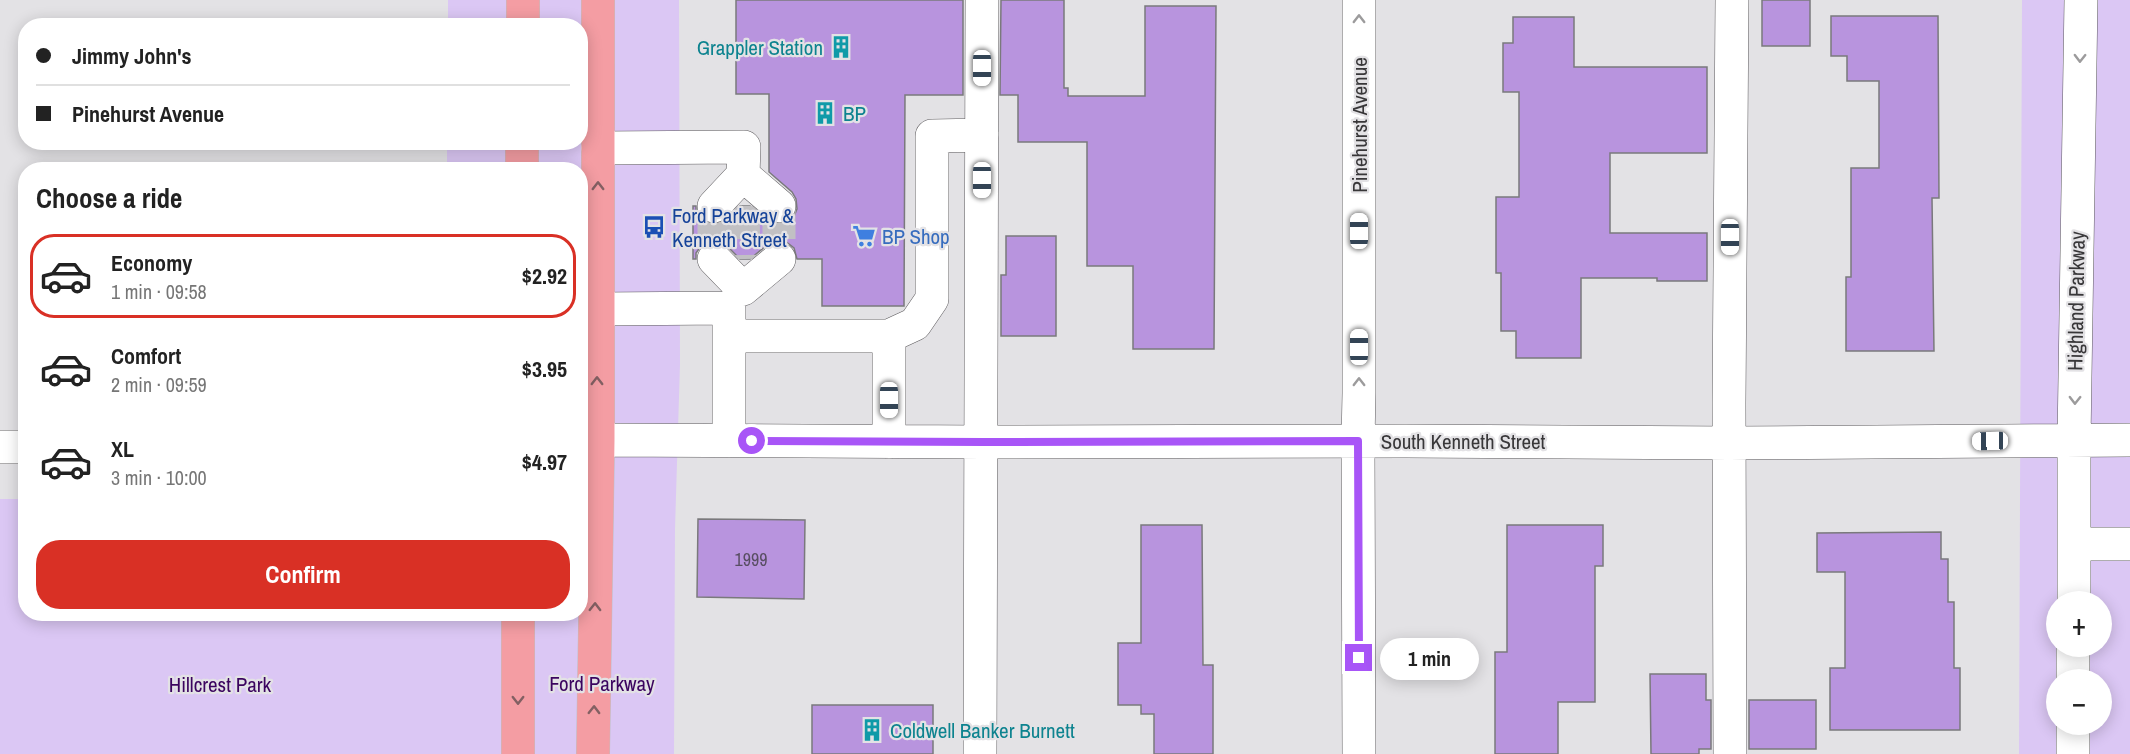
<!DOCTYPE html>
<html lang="en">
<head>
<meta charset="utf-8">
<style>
  :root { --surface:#fff; --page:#f2f2f2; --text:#222; --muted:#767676; --line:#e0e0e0; --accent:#d93025 }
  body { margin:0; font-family:"Archivo Narrow",sans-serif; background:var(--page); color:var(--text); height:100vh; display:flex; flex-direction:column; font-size:22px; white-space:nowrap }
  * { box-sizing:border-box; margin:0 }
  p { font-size:20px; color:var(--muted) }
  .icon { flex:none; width:33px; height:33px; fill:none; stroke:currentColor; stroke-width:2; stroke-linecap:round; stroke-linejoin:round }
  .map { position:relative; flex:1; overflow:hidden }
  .drawer { position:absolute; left:18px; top:162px; width:570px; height:459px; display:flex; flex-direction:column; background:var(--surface); border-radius:24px; box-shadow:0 3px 15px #0003 }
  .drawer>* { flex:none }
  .guide { position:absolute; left:18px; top:18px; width:570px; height:132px; border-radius:24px; box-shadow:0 3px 15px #0003; display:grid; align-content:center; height:132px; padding:0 18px; background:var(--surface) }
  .buttons { position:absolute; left:2046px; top:591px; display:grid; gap:12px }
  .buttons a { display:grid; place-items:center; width:66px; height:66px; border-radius:50%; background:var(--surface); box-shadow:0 3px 15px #0003; font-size:30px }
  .end { position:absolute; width:27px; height:27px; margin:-14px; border:8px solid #a855f7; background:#fff; box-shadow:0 0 0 3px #fff }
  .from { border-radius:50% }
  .bubble { position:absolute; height:42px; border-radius:21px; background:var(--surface); box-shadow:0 3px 15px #0003; font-size:20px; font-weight:700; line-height:42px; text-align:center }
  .car { position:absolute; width:18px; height:36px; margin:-18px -9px; border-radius:8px; box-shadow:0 0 4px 2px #0007; background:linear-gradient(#fff 24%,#345 0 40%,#fff 0 76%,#345 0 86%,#fff 0) }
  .guide b { display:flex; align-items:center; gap:21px; height:57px; font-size:22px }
  .guide b+b { border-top:2px solid var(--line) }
  .guide i { width:15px; height:15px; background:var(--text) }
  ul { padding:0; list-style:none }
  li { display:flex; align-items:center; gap:18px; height:84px; margin:0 12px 9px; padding:0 6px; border:3px solid transparent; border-radius:24px }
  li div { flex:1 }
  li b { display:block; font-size:22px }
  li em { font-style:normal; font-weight:700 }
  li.selected { border-color:var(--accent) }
  li>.icon { width:54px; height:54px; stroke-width:1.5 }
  h2 { padding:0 18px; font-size:27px; line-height:72px }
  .cta { display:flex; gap:12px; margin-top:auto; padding:12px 18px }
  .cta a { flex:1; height:69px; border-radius:24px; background:var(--accent); color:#fff; font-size:24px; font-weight:700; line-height:69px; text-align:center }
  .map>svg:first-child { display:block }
</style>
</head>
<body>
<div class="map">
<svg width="2130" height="754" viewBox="0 0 2130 754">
  <rect width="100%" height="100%" fill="#e3e2e5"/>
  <path fill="#dbc7f4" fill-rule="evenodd" d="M448 0H679L680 364 675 529 674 754H0V499H25L26 614H580V170L447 169V143L580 142V26L448 25Z
    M2022 0H2130V754H2019ZM2056 602H2102V646H2056ZM2056 680H2102V724H2056Z"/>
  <path fill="#b894de" stroke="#7a797c" stroke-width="1.5" d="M736 0H963V95H905L904 306H822V259H797L794 248 785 241H775L767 245 750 259H740L727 246 719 241H710L701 246 696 253V259H693V206H696V212L701 219 710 224H719L727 219 740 206H750L767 220 776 224 786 223 793 219 797 209 796 199 792 192 769 172V94H736Z
    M1001 0H1064V88H1068V96H1145V6H1216L1214 349H1133V266H1087V142H1018V95H1000Z
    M1762 0H1810V46H1762Z
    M1831 16H1938L1939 198H1932L1934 351H1846V277H1851V168H1879V81H1847V56H1831Z
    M1513 17H1574V67H1707V153H1610V233H1707V281H1657V278H1581V358H1516V331H1501V273H1496V197H1519V92H1503V43H1513Z
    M1006 236H1056V336H1001V275H1006Z
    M698 519 805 520 804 599 697 597Z
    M1141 525H1202L1203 665H1213V754H1154V714H1141V705H1118V643H1141Z
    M1507 525H1603V566H1595V702H1558V754H1495V652H1507Z
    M1941 532V559H1948V602H1954V668H1960V730H1830V668H1845V572H1817V533Z
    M1650 674H1706V700H1711V749H1699V754H1651Z
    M1749 700H1816V749H1749Z
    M812 705H933V754H812Z"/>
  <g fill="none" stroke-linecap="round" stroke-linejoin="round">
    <path stroke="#c1c0c3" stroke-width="33" stroke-dasharray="33 16" stroke-linecap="butt" d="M714 206V259
      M743 206 744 259
      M779 206V259"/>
    <g stroke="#5c5a5d" stroke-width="34">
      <path id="minor" d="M1359 0V393L1358 441 1359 754
        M598 148 744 147 743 175 779 206
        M714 206 743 175
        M714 259 743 289 779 259
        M598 309 729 308V441
        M729 336H889V442
        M889 336 915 324 932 299V136L982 135
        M580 442 598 440 982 442 1406 441 1730 443 2130 440
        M0 447H26
        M2074 544H2130
        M2074 602V440L2081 0
        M2073 680V646
        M980 754 982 0
        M1730 754 1729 403 1732 0
        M2073 754V724"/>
    </g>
    <g stroke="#bfbfc0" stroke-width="34">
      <path id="major" d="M523 26V0
        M522 170V142
        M518 754V614
        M593 754 598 440V0"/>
    </g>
    <use href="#minor" stroke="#fff" stroke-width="33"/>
    <use href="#major" stroke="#f49da3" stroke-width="33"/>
  </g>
  <defs><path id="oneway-chevron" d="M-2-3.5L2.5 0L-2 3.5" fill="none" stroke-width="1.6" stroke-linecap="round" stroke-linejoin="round" transform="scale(1.5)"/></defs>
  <g stroke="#9c9b9c">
    <use href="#oneway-chevron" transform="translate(1359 19) rotate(-90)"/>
    <use href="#oneway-chevron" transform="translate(2080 58) rotate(91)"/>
    <use href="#oneway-chevron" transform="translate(1359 382) rotate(-90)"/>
    <use href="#oneway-chevron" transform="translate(2075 400) rotate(91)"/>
  </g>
  <g stroke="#836063">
    <use href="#oneway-chevron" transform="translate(598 186) rotate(-90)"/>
    <use href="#oneway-chevron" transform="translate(597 381) rotate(-90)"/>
    <use href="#oneway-chevron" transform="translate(595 607) rotate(-89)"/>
    <use href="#oneway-chevron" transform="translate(518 700) rotate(90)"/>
    <use href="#oneway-chevron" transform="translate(594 710) rotate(-89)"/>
  </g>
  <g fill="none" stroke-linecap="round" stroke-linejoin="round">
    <path stroke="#a855f7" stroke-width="8" d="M752 441 982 442 1358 441 1359 658"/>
  </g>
  <defs>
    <g id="building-bare" transform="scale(1.8)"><path d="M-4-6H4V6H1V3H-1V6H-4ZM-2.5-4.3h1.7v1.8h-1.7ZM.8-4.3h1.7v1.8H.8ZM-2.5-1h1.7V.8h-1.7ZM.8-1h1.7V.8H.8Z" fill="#0f9aa8" stroke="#e3e2e5" stroke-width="2.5" paint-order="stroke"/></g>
    <g id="bus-bare" transform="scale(1.8)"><path d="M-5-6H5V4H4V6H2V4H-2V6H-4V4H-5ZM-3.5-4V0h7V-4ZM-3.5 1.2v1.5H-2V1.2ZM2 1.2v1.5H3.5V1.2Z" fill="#1a4fb4" stroke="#e3e2e5" stroke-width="2.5" paint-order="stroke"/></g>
    <g id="supermarket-bare" transform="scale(1.8)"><path d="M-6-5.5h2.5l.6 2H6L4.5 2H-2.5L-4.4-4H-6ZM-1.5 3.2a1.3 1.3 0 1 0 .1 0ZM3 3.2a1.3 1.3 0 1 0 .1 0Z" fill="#3f7fe0" stroke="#e3e2e5" stroke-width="2.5" paint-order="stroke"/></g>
  </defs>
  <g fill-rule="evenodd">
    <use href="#building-bare" x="841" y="47"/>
    <use href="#building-bare" x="825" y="113"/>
    <use href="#bus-bare" x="654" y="227"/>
    <use href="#supermarket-bare" x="864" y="236"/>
    <use href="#building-bare" x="872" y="730"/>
  </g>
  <g text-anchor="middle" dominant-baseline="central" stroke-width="4.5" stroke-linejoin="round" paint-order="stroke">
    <g font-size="18" fill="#584e62">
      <text x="751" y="559">1999</text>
    </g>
    <g font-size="21" fill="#0d838f" stroke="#e3e2e5" text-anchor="start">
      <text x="823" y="47" text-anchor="end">Grappler Station</text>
      <text x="843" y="113">BP</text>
      <text x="890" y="730">Coldwell Banker Burnett</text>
    </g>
    <g font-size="21" fill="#383739" stroke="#e3e2e5">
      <text transform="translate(1359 125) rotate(-90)">Pinehurst Avenue</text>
      <text transform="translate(2076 301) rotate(-89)">Highland Parkway</text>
      <text x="1463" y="441">South Kenneth Street</text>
    </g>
    <g font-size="21" fill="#164399" stroke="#e3e2e5" text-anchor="start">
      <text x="672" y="215">Ford Parkway &amp;<tspan x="672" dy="24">Kenneth Street</tspan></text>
    </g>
    <g font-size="21" fill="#366cbe" stroke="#e3e2e5" text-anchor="start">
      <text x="882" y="236">BP Shop</text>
    </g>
    <g font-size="21" fill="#3b045f" stroke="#e3e2e5">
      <text x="602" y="683">Ford Parkway</text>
      <text x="220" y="684">Hillcrest Park</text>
    </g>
  </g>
</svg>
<div class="buttons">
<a>+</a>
<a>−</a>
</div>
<i class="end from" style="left:752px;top:441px"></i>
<i class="end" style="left:1359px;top:658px"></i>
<div class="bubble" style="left:1380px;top:638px;width:99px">1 min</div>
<i class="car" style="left:982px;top:68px;rotate:180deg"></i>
<i class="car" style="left:982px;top:180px;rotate:180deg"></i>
<i class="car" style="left:1359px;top:231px;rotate:0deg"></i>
<i class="car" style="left:1730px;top:237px;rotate:180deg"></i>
<i class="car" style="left:1359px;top:347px;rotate:0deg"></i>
<i class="car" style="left:889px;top:400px;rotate:180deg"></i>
<i class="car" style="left:1990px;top:441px;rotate:269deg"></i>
<div class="guide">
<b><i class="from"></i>Jimmy John's</b>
<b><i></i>Pinehurst Avenue</b>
</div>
<section class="drawer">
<h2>Choose a ride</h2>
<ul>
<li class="selected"><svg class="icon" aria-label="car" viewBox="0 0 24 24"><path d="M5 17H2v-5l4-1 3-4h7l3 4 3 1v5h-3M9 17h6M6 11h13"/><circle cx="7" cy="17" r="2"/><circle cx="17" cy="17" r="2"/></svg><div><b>Economy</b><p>1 min · 09:58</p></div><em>$2.92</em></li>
<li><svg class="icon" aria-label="car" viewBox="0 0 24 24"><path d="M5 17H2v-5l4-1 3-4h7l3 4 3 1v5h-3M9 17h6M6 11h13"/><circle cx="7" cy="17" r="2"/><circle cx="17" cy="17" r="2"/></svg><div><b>Comfort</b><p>2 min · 09:59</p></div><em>$3.95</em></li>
<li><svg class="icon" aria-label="car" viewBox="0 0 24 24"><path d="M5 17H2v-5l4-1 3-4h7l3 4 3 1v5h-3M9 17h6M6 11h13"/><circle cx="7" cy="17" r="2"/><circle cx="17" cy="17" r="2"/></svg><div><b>XL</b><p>3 min · 10:00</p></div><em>$4.97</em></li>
</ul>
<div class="cta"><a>Confirm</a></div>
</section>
</div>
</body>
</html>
